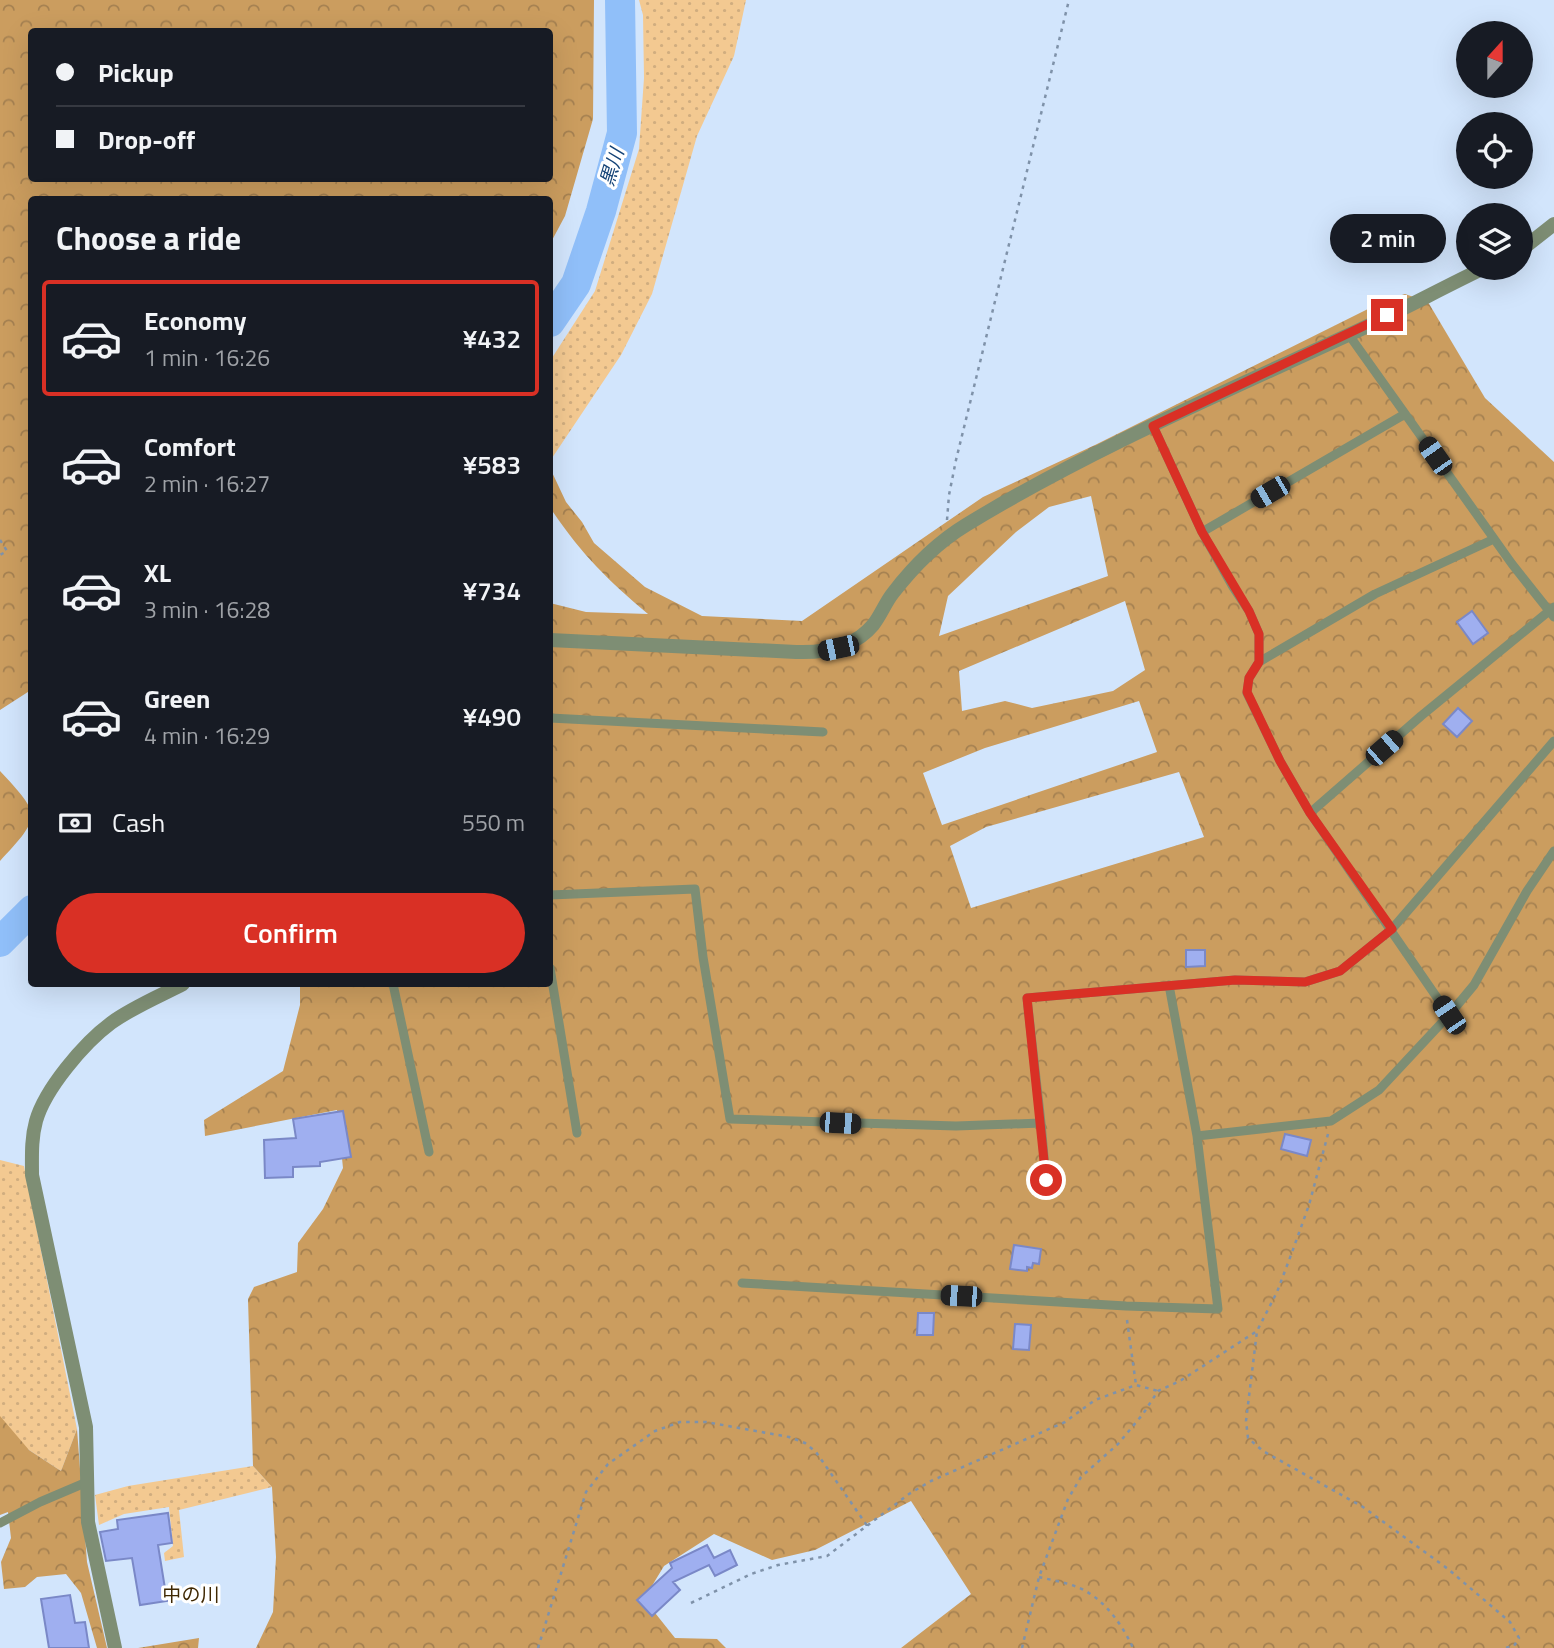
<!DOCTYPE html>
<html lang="en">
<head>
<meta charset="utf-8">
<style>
  :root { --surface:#171b24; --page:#242831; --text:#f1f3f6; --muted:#9ea1a6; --line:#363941; --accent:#d93025 }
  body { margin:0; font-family:"Titillium Web","Noto Sans JP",sans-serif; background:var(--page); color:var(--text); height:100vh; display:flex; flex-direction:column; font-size:26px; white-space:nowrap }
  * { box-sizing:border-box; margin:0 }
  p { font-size:23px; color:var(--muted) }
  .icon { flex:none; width:38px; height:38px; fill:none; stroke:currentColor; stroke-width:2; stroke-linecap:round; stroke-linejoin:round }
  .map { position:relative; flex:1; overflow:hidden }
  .side { position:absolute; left:28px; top:196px; width:525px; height:791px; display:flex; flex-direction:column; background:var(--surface); border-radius:7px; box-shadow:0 7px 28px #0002 }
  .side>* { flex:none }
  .banner { position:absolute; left:28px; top:28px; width:525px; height:154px; border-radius:7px; box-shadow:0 7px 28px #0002; display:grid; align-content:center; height:154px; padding:0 28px; background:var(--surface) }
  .needle { width:46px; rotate:21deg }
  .buttons { position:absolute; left:1456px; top:21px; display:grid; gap:14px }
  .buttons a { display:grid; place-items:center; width:77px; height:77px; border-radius:50%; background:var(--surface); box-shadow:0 7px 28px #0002; font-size:35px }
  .end { position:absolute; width:32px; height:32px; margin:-16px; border:9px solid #d93025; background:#fff; box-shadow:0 0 0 4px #fff }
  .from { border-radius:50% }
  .bubble { position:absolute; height:49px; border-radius:24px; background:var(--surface); box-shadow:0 7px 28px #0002; font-size:23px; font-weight:600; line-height:49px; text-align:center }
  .car { position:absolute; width:21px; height:42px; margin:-21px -10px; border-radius:9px; box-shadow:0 0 5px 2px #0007; background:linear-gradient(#222 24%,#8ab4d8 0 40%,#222 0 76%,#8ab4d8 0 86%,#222 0) }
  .banner b { display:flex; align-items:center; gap:24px; height:66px; font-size:26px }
  .banner b+b { border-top:2px solid var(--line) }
  .banner i { width:18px; height:18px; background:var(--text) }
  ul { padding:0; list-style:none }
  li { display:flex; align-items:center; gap:21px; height:116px; margin:0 14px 10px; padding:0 14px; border:4px solid transparent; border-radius:7px }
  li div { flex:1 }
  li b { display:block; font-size:26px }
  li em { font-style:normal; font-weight:600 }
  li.active { border-color:var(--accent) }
  li>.icon { width:63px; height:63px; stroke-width:1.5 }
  h2 { padding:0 28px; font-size:32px; line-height:84px }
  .pay { display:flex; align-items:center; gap:18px; height:77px; padding:0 28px; font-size:26px }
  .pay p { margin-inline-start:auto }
  .primary-button { display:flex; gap:14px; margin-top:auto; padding:14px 28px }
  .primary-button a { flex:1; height:80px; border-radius:42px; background:var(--accent); color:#fff; font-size:28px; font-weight:600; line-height:80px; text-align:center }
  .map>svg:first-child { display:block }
</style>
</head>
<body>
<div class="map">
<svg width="1554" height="1648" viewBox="0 0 1554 1648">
  <defs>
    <pattern id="grass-dots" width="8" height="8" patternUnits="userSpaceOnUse" patternTransform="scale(1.75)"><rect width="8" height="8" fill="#f3c991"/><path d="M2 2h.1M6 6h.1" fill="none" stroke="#d0ad7f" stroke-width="1.8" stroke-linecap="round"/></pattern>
    <pattern id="forest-crowns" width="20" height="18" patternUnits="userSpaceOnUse" patternTransform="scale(1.75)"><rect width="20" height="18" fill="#cb9d5f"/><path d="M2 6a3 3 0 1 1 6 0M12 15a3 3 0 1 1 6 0" fill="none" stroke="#a58151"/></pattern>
  </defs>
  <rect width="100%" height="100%" fill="#d2e5fc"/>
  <path fill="url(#grass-dots)" d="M639 0H746L734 56 697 136 652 294 621 355 550 461V361L595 291 639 149 644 78 643 15Z
    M0 1160 24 1166 77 1429 61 1471 23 1446 0 1417Z
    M253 1466 272 1487 179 1510 184 1557 165 1561 164 1553 173 1546 169 1507 124 1514 99 1525 95 1495 128 1486Z"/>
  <path fill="url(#forest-crowns)" fill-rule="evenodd" d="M0 0H594L593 119 565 216 550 244V200H32L31 690 0 710ZM32 32H550V178H32Z
    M1405 294 1428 302 1485 398 1554 462V1648H901L971 1594 911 1501 815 1550 772 1560 714 1534 664 1566 644 1599 675 1638 717 1639 726 1648H256L273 1612 276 1557 272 1487 253 1466 248 1299 254 1287 297 1272 298 1243 323 1209 343 1168 337 1110 205 1136 204 1120 283 1071 300 1005V984H550V603L586 612 648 614C608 580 583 556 553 512L550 514V468L566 502 582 522 594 543 645 587 702 616 802 621 983 497 1095 445 1386 300ZM1091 496 1108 576 939 636 948 596 1016 532 1049 507ZM1125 601 1145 670 1113 691 1032 708 1005 701 962 711 959 671ZM1139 701 1157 752 942 825 923 773 985 748ZM1179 772 1204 837 971 908 950 846 986 827Z
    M0 771C41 815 42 816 0 861Z
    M0 1416 29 1450 61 1471 77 1429 87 1562 107 1648H97L81 1593 66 1574 37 1577 25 1587 4 1589 1 1562 11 1538 8 1512 0 1515Z
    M199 1638 198 1648H138Z"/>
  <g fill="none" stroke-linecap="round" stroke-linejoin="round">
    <path stroke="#90bff9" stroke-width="30" d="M550 322 576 284 601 211 622 133 620 0
      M0 942 32 910"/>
  </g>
  <path fill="#9faff0" stroke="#7a88c7" stroke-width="2" d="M1472 611 1488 633 1473 644 1457 622Z
    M1458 708 1472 721 1457 737 1443 724Z
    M1186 950H1205V966L1186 967Z
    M343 1111 351 1157 320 1162V1166L293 1167V1177L265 1178 264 1140 296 1138 293 1119Z
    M1285 1134 1311 1140 1307 1156 1281 1149Z
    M1014 1245 1041 1249 1039 1264 1033 1263 1032 1268 1027 1267V1271L1010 1269Z
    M918 1313H934L933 1335H917Z
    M1015 1324 1031 1325 1029 1350 1013 1349Z
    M168 1513 172 1543 158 1545 167 1601 140 1605 132 1558 106 1561 100 1532 118 1529 117 1520Z
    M707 1545 714 1558 730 1550 737 1565 715 1576 709 1565 673 1582 680 1590 652 1616 637 1600 672 1568 670 1563Z
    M70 1595 75 1623 85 1622 89 1648H49L41 1599Z"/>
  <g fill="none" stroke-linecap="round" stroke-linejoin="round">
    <path stroke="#7f92a9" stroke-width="2.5" stroke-dasharray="3.5 5" stroke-linecap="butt" d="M947 520 949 495 956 460 1069 0
      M0 540 7 551 0 555
      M1328 1134 1309 1205 1291 1255 1277 1292 1257 1331 1246 1421 1248 1438 1263 1451 1363 1507 1448 1569 1510 1622 1519 1638 1514 1646 1505 1648
      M1127 1320 1136 1385
      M1039 1577C1051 1580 1065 1582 1077 1587 1103 1597 1122 1624 1133 1648
      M691 1603 751 1574 778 1565 827 1556 909 1494 931 1481 1065 1422 1095 1400 1136 1385 1158 1391
      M538 1648 586 1492 608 1464 655 1431 680 1422H706L789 1437 805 1443 816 1452 868 1527
      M1022 1648 1039 1577 1068 1499 1081 1477 1118 1444 1143 1414 1158 1391 1180 1381 1257 1331"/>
    <path stroke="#7e8e74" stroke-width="9" d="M1349 335 1512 564 1554 617
      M1153 426 1202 532 1233 587 1249 611 1259 634V662L1249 678 1247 693 1280 761 1310 813 1449 1015
      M1202 532 1405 414
      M1259 662 1375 594 1494 539
      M550 718 823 732
      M1310 813 1421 716 1554 607
      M550 895 695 889 703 957 730 1119 956 1126 1041 1123 1027 998 1235 980 1305 982 1340 971 1392 929 1554 741
      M550 968 577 1133
      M393 984 429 1152
      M1169 985 1197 1136 1331 1121 1379 1090 1449 1015 1474 985 1527 891 1554 851
      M1041 1123 1046 1180
      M742 1283 1126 1306 1218 1309 1197 1136
      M0 1523 40 1502 87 1482"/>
    <path stroke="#7e8e74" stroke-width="14" d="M1521 250 1554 224
      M550 640 796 652C824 653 854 648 873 625 881 615 885 603 893 593 913 567 938 542 966 525 1087 451 1218 395 1346 336 1393 315 1438 290 1484 268
      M115 1648 88 1522 86 1427 32 1175C32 1157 31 1139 36 1121 45 1089 84 1043 111 1023 133 1007 160 996 183 984"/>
  </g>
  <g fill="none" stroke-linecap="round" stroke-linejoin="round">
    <path stroke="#d93025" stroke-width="9" d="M1046 1180 1027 998 1235 980 1305 982 1340 971 1392 929 1310 813 1280 761 1247 692 1249 678 1259 662V634L1249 611 1202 532 1153 426 1387 315"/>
  </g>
  <g text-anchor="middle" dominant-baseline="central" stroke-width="6" stroke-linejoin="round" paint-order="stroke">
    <g font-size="19" font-style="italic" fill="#144377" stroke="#fff">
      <text transform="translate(611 167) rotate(-73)">黒川</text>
    </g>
    <g font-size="19" fill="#3f2803" stroke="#fff">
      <text x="191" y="1593">中の川</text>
    </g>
  </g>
</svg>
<div class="buttons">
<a><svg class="needle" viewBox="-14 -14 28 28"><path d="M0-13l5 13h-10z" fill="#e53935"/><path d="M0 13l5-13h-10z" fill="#9ea1a6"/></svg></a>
<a><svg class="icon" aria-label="locate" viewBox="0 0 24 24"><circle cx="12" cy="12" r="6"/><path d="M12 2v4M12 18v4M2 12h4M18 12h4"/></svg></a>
<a><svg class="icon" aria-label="layers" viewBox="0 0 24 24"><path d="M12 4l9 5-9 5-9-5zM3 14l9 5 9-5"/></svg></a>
</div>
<i class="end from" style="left:1046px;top:1180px"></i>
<i class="end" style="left:1387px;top:315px"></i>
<div class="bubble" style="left:1330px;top:214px;width:116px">2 min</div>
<i class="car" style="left:1435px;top:456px;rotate:325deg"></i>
<i class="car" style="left:1270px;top:492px;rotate:240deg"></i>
<i class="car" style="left:838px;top:648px;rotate:258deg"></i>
<i class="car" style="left:1384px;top:748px;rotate:49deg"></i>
<i class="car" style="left:1449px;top:1015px;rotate:326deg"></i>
<i class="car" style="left:840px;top:1123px;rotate:93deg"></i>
<i class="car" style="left:961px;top:1296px;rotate:273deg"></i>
<div class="banner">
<b><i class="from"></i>Pickup</b>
<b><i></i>Drop-off</b>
</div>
<section class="side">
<h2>Choose a ride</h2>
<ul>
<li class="active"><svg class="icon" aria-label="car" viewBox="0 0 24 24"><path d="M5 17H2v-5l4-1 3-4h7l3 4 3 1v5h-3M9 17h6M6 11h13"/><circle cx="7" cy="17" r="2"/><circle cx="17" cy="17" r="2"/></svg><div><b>Economy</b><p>1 min · 16:26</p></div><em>¥432</em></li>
<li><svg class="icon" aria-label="car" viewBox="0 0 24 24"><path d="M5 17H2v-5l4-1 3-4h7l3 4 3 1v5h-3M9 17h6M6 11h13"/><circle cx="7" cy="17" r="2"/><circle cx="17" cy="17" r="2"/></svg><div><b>Comfort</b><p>2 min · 16:27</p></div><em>¥583</em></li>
<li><svg class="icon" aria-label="car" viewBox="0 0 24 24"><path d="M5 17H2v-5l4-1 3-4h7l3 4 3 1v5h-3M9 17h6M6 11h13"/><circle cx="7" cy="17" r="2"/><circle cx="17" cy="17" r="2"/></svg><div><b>XL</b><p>3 min · 16:28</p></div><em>¥734</em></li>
<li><svg class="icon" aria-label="car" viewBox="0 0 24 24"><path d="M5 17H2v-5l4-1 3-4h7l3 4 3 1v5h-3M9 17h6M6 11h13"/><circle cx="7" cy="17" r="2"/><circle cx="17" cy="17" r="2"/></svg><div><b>Green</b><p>4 min · 16:29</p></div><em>¥490</em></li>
</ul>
<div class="pay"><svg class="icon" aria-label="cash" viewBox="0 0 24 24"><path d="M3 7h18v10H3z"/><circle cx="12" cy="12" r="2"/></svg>Cash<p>550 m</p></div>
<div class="primary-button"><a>Confirm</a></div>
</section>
</div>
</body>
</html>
